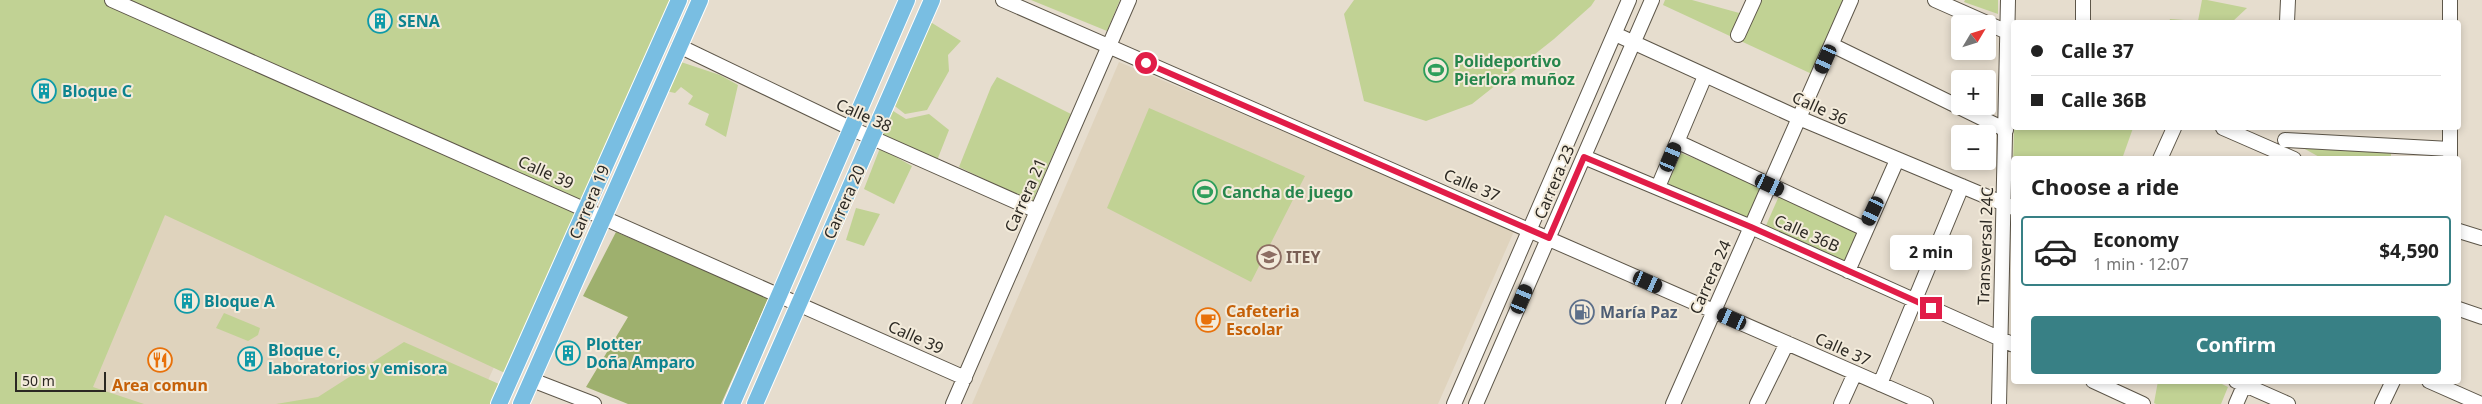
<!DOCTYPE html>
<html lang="en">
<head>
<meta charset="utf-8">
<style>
  :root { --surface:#fff; --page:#f6f6f6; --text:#222; --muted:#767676; --line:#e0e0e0; --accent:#388085 }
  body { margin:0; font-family:"Noto Sans",sans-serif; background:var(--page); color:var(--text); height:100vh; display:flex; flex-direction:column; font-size:19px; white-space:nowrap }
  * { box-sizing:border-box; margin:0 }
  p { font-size:16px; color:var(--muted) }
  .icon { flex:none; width:28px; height:28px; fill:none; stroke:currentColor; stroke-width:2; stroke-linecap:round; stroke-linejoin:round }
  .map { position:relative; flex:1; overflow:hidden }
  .details { position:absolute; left:2011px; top:156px; width:450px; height:228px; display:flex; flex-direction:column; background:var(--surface); border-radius:5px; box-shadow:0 2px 8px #0003 }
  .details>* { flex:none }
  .top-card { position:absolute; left:2011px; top:20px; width:450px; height:110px; border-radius:5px; box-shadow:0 2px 8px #0003; display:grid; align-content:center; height:110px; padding:0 20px; background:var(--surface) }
  .needle { width:32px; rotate:52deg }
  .fabs { position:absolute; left:1951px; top:15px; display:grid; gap:10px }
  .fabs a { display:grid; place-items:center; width:45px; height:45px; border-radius:5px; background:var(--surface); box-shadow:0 2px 8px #0003; font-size:25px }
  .scale { position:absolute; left:15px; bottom:12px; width:91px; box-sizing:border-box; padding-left:5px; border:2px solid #2b2822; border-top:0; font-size:14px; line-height:18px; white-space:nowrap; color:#2b2822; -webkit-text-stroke:4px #f3ebdb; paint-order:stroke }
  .end { position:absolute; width:22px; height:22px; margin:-11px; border:6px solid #e11d48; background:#fff; box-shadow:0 0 0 2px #fff }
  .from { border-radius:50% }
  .bubble { position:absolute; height:35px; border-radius:5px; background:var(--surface); box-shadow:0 2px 8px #0003; font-size:16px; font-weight:700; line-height:35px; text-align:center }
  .car { position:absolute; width:15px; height:30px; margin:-15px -8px; border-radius:6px; box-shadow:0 0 4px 1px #0007; background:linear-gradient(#222 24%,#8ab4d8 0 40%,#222 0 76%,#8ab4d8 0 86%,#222 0) }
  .top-card b { display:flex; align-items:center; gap:18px; height:48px; font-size:19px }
  .top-card b+b { border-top:1px solid var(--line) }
  .top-card i { width:12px; height:12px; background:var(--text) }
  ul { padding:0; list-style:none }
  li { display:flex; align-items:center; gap:15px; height:70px; margin:0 10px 8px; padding:0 10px; border:2px solid var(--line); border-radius:5px }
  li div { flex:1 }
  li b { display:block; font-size:19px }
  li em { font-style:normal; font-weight:700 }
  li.active { border-color:var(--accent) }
  li>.icon { width:45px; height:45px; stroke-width:1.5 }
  h2 { padding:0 20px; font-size:22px; line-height:60px }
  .cta { display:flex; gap:10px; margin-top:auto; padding:10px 20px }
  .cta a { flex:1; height:58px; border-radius:5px; background:var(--accent); color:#fff; font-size:20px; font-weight:700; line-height:58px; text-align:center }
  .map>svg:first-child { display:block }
</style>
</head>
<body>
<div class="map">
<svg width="2482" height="404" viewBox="0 0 2482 404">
  <rect width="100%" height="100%" fill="#e6ddce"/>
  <path fill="#dfd3bd" d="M0 0 567 209 477 404H0Z
    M1119 62 1515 229 1438 404H972Z"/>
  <path fill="#c1d294" d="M0 0H672L507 374 165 215 93 387 144 404H0Z
    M1031 0H1120L1107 31Z
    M1354 0H1595L1591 6 1554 39 1472 104 1426 121 1364 101 1344 14Z
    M1665 0H1692L1743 14 1747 0H1846L1814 75 1663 5Z
    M1965 0H1998V14L1964 2Z
    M2202 0H2207L2247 8 2232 22H2169L2170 19 2198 21Z
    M924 18 961 41 948 55 949 71 927 110 905 114 891 103Z
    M681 62 720 75 738 85 726 137 705 125 709 114 688 104 693 96 681 87 675 93 666 91Z
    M997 77 1071 114 1032 202 959 167 991 87Z
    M1149 108 1305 176 1251 282 1107 208Z
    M890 109 906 119 929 114 949 130 936 163 879 134Z
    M2014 128H2133L2122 159H2014L2012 203Z
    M2294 143 2391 151V159H2323Z
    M880 148 912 166 894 204 864 189Z
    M1681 153 1763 187 1749 222 1666 188Z
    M1779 196 1862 233 1847 267 1764 230Z
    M856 208 880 214 864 246 846 240Z
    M224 313 260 328 258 335 248 341 216 328Z
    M404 342 499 384 490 404H276L318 397Z
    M2158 381H2216L2228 387 2221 404H2156L2154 403Z"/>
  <path fill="#9eb06e" d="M616 232 769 297 721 404H628L586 387 628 317 583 296Z"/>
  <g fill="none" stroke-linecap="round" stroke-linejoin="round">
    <g stroke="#5d5649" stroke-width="16">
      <path id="minor" d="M112 0 965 378
        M1003 0 1926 404
        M1935 0 2014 35
        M2450 0V22
        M2083 22V0
        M2287 22 2288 0
        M1615 34 1799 118 2014 208
        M1738 35 1754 0
        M1832 45 2006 130
        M679 46 850 128 1037 211
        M2223 128 2294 159
        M2450 128V158
        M2285 140 2450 149
        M1678 142 1865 229
        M1584 157 1751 227 2014 345
        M2160 159 2174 128
        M1658 187 1705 76
        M2459 231 2482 238
        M1848 271 1897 160
        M2459 309 2482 317
        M532 380 594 404
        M2093 381 2143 404
        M2236 381 2288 404
        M2429 381 2481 404
        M1880 384 1962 186
        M953 404 1129 0
        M1454 404 1629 0
        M1476 404 1652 0
        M1673 404 1851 0
        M1757 404 1787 343
        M1841 404 1855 373
        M1999 404 2008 0
        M2236 404 2246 381
        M2382 404 2393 381"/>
    </g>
    <g stroke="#fff" stroke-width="18">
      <path id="major" d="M499 404 679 0
        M521 404 700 0
        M732 404 907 0
        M755 404 932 0"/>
    </g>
    <use href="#minor" stroke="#fff" stroke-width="14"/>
    <use href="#major" stroke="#79bee2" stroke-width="16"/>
  </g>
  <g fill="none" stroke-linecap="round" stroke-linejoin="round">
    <path stroke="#e11d48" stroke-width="6" d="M1146 63 1549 238 1584 157 1751 227 1931 308"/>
  </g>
  <defs>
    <g id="building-ring" transform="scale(1.25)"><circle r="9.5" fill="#f3ebdb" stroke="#0f9aa8" stroke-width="1.5"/><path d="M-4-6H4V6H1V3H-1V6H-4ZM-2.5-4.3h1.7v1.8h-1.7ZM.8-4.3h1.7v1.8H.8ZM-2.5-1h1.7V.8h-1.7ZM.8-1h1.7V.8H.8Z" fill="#0f9aa8"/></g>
    <g id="stadium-ring" transform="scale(1.25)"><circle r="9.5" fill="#f3ebdb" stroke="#2e9e5b" stroke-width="1.5"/><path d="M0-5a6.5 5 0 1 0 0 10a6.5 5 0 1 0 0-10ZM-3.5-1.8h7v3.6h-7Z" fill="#2e9e5b"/></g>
    <g id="school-ring" transform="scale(1.25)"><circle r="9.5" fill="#f3ebdb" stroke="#8d6e63" stroke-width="1.5"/><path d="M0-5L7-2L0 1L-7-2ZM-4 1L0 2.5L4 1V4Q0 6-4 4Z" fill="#8d6e63"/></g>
    <g id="fuel-ring" transform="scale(1.25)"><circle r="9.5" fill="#f3ebdb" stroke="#5c6f8a" stroke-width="1.5"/><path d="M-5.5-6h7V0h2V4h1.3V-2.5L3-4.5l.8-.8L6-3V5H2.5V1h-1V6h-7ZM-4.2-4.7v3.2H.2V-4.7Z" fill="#5c6f8a"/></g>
    <g id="cafe-ring" transform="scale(1.25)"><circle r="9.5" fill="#f3ebdb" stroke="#e8710a" stroke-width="1.5"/><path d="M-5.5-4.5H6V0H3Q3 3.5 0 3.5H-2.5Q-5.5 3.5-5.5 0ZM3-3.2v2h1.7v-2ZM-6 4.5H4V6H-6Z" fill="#e8710a"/></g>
    <g id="restaurant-ring" transform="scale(1.25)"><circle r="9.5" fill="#f3ebdb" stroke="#e8710a" stroke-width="1.5"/><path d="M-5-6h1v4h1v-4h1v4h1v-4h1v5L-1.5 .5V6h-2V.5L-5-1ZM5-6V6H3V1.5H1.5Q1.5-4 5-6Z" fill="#e8710a"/></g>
  </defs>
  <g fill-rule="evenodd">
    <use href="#building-ring" x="380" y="21"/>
    <use href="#stadium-ring" x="1436" y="70"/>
    <use href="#building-ring" x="44" y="91"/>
    <use href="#stadium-ring" x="1205" y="192"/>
    <use href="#school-ring" x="1269" y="257"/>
    <use href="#building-ring" x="187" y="301"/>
    <use href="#fuel-ring" x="1582" y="312"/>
    <use href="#cafe-ring" x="1208" y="320"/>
    <use href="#building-ring" x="568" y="353"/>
    <use href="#building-ring" x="250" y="359"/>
    <use href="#restaurant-ring" x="160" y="360"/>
  </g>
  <g text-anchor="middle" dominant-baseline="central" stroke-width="4" stroke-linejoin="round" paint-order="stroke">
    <g font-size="16" font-weight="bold" fill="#0d838f" stroke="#f3ebdb" text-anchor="start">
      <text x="398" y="21">SENA</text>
      <text x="62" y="91">Bloque C</text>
      <text x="204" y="301">Bloque A</text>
      <text x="586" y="344">Plotter<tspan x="586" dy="18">Doña Amparo</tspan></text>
      <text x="268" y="350">Bloque c,<tspan x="268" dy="18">laboratorios y emisora</tspan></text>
    </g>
    <g font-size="16" font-weight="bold" fill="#27864d" stroke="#f3ebdb" text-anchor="start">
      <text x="1454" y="61">Polideportivo<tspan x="1454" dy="18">Pierlora muñoz</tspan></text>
      <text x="1222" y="192">Cancha de juego</text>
    </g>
    <g font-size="16" fill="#2b2822" stroke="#f3ebdb">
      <text transform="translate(1820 108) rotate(24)">Calle 36</text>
      <text transform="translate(864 115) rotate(24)">Calle 38</text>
      <text transform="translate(546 172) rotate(24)">Calle 39</text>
      <text transform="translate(1554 182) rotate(-67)">Carrera 23</text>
      <text transform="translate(1472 185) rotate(23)">Calle 37</text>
      <text transform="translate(1025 195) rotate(-66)">Carrera 21</text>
      <text transform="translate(589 202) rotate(-67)">Carrera 19</text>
      <text transform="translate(844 202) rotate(-66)">Carrera 20</text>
      <text transform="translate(1807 233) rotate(24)">Calle 36B</text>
      <text transform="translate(1985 246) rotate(-88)">Transversal 24C</text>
      <text transform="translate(1710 277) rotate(-66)">Carrera 24</text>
      <text transform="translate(916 337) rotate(24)">Calle 39</text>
      <text transform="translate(1843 349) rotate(24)">Calle 37</text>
    </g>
    <g font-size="16" font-weight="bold" fill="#785e54" stroke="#f3ebdb" text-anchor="start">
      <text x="1286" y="257">ITEY</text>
    </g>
    <g font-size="16" font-weight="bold" fill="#c56008" stroke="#f3ebdb" text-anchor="start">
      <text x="1226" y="311">Cafeteria<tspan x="1226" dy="18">Escolar</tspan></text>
      <text x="160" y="385" text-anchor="middle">Area comun</text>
    </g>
    <g font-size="16" font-weight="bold" fill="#4e5e75" stroke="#f3ebdb" text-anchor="start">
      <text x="1600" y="312">María Paz</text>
    </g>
  </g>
</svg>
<div class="fabs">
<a><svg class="needle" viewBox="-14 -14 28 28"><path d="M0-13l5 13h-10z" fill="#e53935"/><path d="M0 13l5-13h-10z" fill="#767676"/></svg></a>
<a>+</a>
<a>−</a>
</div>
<div class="scale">50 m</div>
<i class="end from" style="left:1146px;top:63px"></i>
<i class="end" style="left:1931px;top:308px"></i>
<div class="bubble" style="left:1890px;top:235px;width:82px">2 min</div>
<i class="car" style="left:1826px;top:59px;rotate:204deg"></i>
<i class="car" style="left:1671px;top:157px;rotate:23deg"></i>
<i class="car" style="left:1770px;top:185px;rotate:115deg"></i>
<i class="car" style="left:1873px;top:211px;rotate:205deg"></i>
<i class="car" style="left:1648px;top:282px;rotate:114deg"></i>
<i class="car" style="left:1522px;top:299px;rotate:23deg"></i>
<i class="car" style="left:1732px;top:319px;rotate:294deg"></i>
<div class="top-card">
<b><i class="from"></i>Calle 37</b>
<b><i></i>Calle 36B</b>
</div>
<section class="details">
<h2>Choose a ride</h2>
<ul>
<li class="active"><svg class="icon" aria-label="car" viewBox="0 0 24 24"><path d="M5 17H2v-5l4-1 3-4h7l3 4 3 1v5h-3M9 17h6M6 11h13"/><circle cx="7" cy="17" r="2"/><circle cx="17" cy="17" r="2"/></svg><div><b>Economy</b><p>1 min · 12:07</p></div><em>$4,590</em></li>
</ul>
<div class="cta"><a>Confirm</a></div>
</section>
</div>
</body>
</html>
